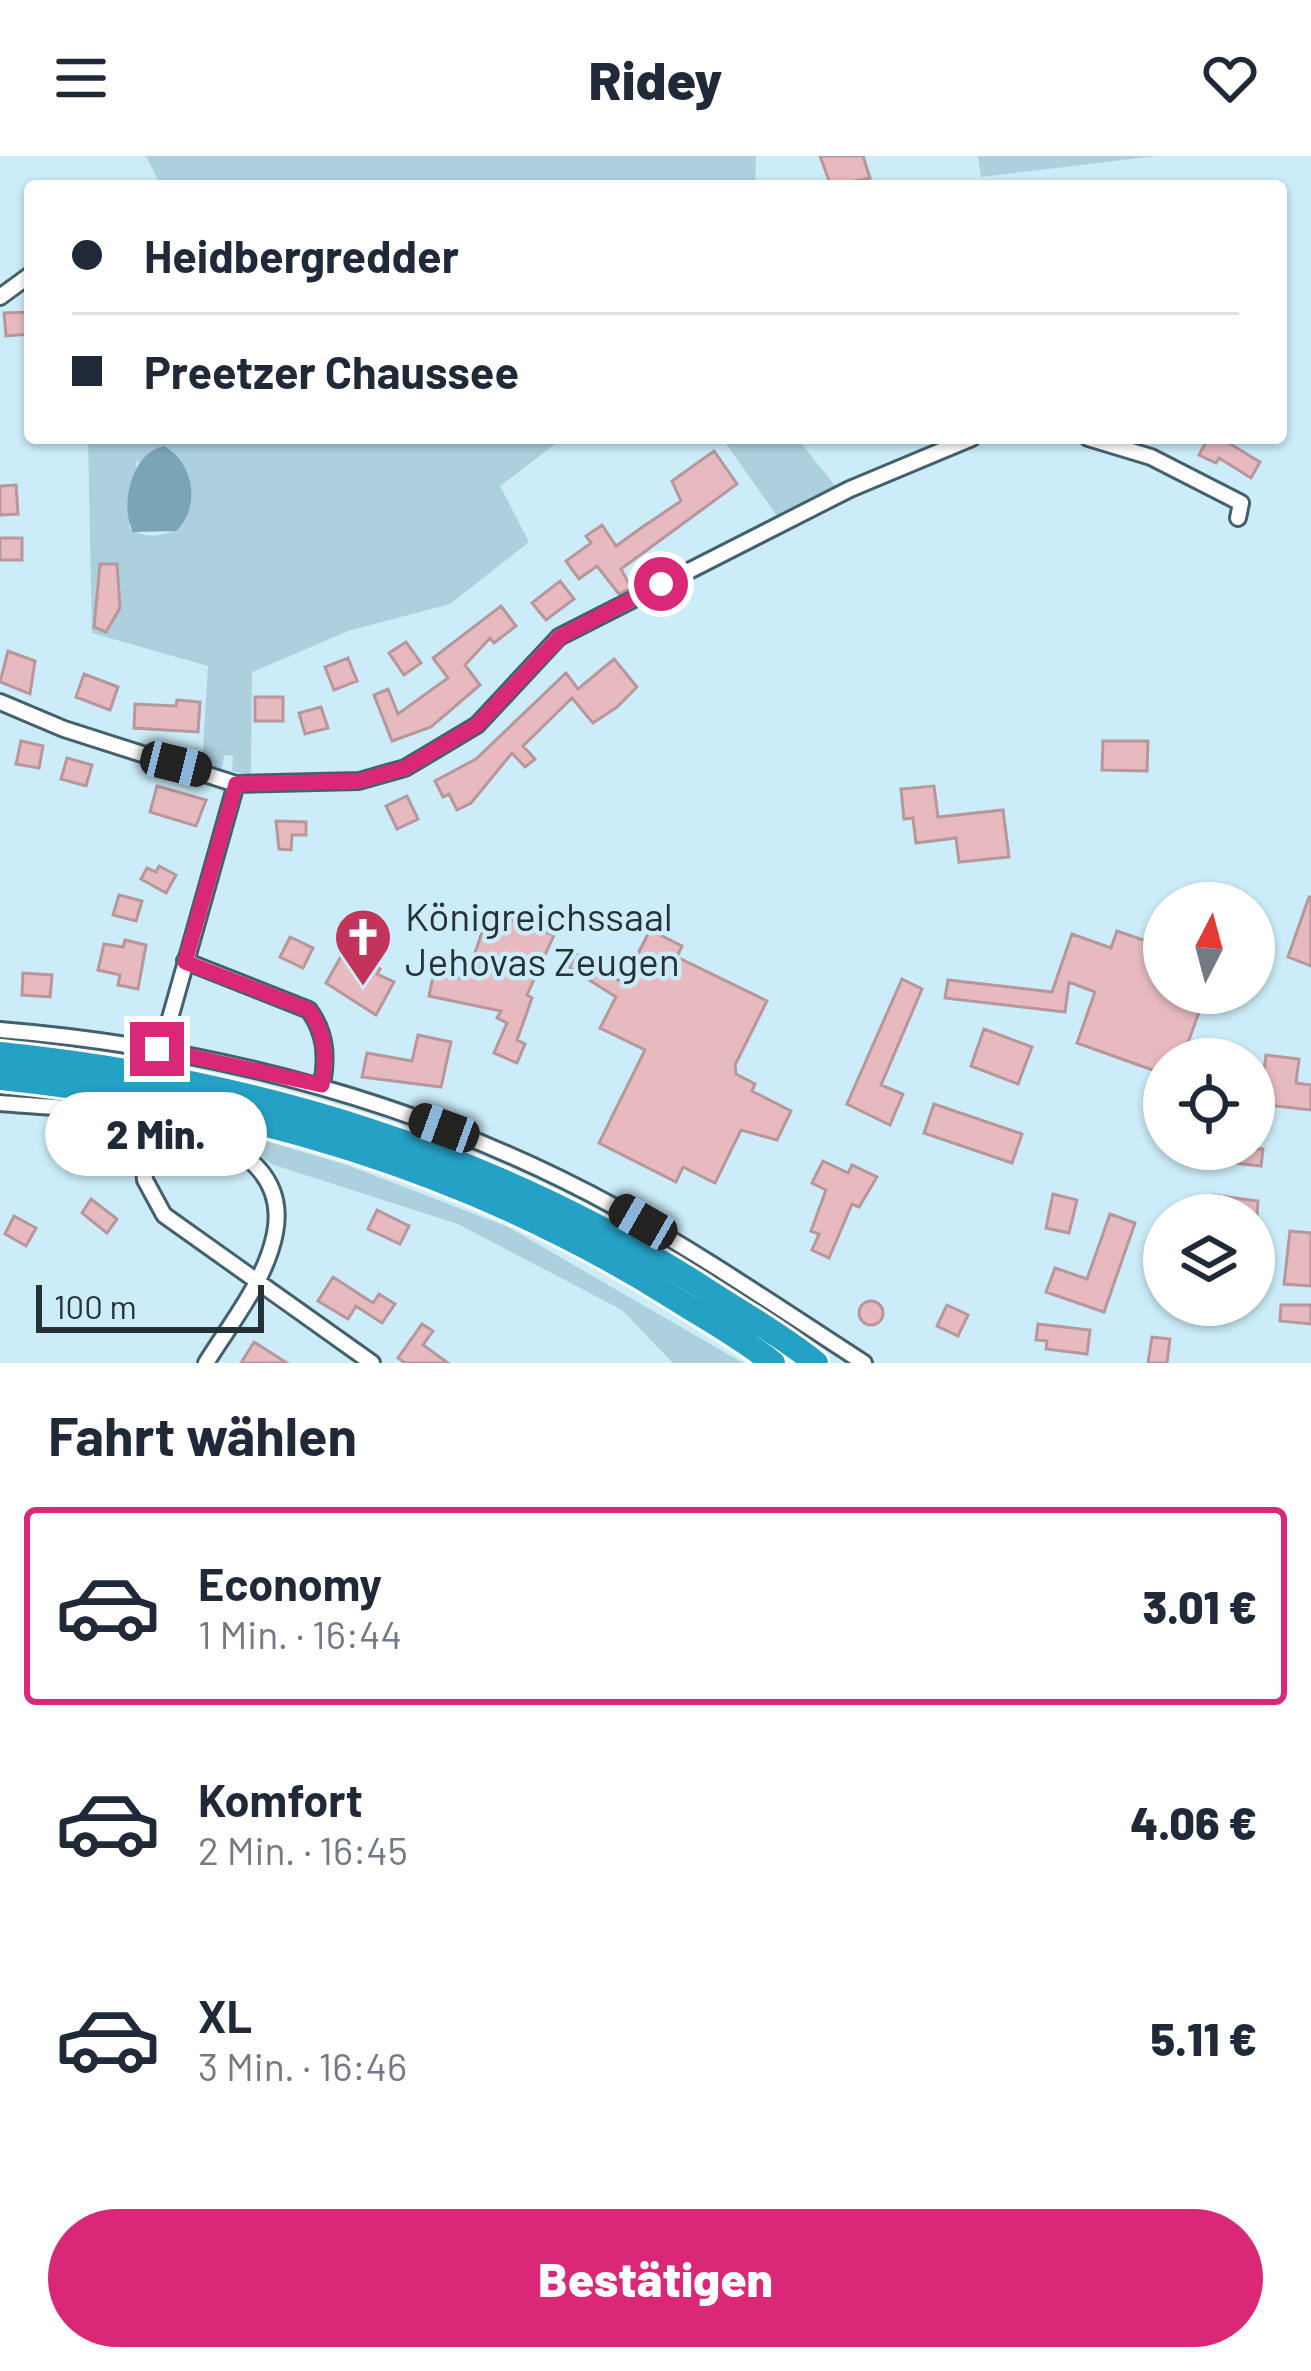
<!DOCTYPE html>
<html lang="de">
<head>
<meta charset="utf-8">
<style>
  :root { --surface:#fff; --page:#f2f2f3; --text:#1f2937; --muted:#747a83; --line:#e0e1e3; --accent:#db2777 }
  body { margin:0; font-family:Barlow,sans-serif; background:var(--page); color:var(--text); height:100vh; display:flex; flex-direction:column; font-size:45px; white-space:nowrap }
  * { box-sizing:border-box; margin:0 }
  p { font-size:39px; color:var(--muted) }
  .icon { flex:none; width:66px; height:66px; fill:none; stroke:currentColor; stroke-width:2; stroke-linecap:round; stroke-linejoin:round }
  .map { position:relative; height:1207px; overflow:hidden }
  .sheet { display:flex; flex-direction:column; background:var(--surface); flex:1 }
  .sheet>* { flex:none }
  .banner { position:absolute; left:24px; top:24px; width:1263px; height:264px; border-radius:12px; box-shadow:0 3px 9px #0004; display:grid; align-content:center; height:264px; padding:0 48px; background:var(--surface) }
  .needle { width:78px; rotate:6deg }
  .buttons { position:absolute; left:1143px; top:726px; display:grid; gap:24px }
  .buttons a { display:grid; place-items:center; width:132px; height:132px; border-radius:50%; background:var(--surface); box-shadow:0 3px 9px #0004; font-size:60px }
  .scale { position:absolute; left:36px; bottom:30px; width:228px; box-sizing:border-box; padding-left:12px; border:6px solid #253236; border-top:0; font-size:33px; line-height:42px; white-space:nowrap; color:#253236; -webkit-text-stroke:9px #cbecf8; paint-order:stroke }
  .end { position:absolute; width:54px; height:54px; margin:-27px; border:15px solid #db2777; background:#fff; box-shadow:0 0 0 6px #fff }
  .from { border-radius:50% }
  .bubble { position:absolute; height:84px; border-radius:42px; background:var(--surface); box-shadow:0 3px 9px #0004; font-size:39px; font-weight:800; line-height:84px; text-align:center }
  .car { position:absolute; width:36px; height:72px; margin:-36px -18px; border-radius:15px; box-shadow:0 0 9px 3px #0007; background:linear-gradient(#222 24%,#8ab4d8 0 40%,#222 0 76%,#8ab4d8 0 86%,#222 0) }
  .banner b { display:flex; align-items:center; gap:42px; height:114px; font-size:45px }
  .banner b+b { border-top:3px solid var(--line) }
  .banner i { width:30px; height:30px; background:var(--text) }
  ul { padding:0; list-style:none }
  li { display:flex; align-items:center; gap:36px; height:198px; margin:0 24px 18px; padding:0 24px; border:6px solid transparent; border-radius:12px }
  li div { flex:1 }
  li b { display:block; font-size:45px }
  li em { font-style:normal; font-weight:800 }
  li.on { border-color:var(--accent) }
  li>.icon { width:108px; height:108px; stroke-width:1.5 }
  h2 { padding:0 48px; font-size:54px; line-height:144px }
  .primary-button { display:flex; gap:24px; margin-top:auto; padding:24px 48px }
  .primary-button a { flex:1; height:138px; border-radius:72px; background:var(--accent); color:#fff; font-size:48px; font-weight:800; line-height:138px; text-align:center }
  header { display:flex; justify-content:space-between; align-items:center; height:156px; padding:0 48px; background:var(--surface); font-size:54px; font-weight:800 }
  .map>svg:first-child { display:block }
</style>
</head>
<body>
<header><svg class="icon" aria-label="menu" viewBox="0 0 24 24"><path d="M4 6h16M4 12h16M4 18h16"/></svg>Ridey<svg class="icon" aria-label="heart" viewBox="0 0 24 24"><path d="M12 20l-8-8c-3-5 5-10 8-4 3-6 11-1 8 4z"/></svg></header>
<div class="map">
<svg width="1311" height="1207" viewBox="0 0 1311 1207">
  <rect width="100%" height="100%" fill="#cbecf8"/>
  <path fill="#acd0de" fill-rule="evenodd" d="M146 0H756L755 30H161Z
    M978 0H1156L981 21Z
    M88 282H563L500 330 529 386 450 448 348 475 252 516 251 619 232 615 233 600 224 599 222 613 202 608 208 510 92 477ZM137 304 183 368C170 381 142 384 129 371Z
    M722 282H797L836 331 777 360Z
    M225 973 347 1009 508 1071 743 1207H673L622 1154 458 1068 271 1008Z"/>
  <path fill="#79a5b6" d="M164 290C193 306 202 350 176 375L133 376C119 349 132 296 164 290Z"/>
  <path fill="#e7babf" stroke="#b7979b" stroke-width="3" d="M820 0H863L870 22 831 30Z
    M30 156V178L6 180 4 157Z
    M1208 282H1229L1227 286 1260 306 1251 322 1219 302 1216 307 1199 299Z
    M714 295 737 328 621 413 631 432 619 438 597 410 579 423 566 405 591 387 586 380 602 369 616 390 641 372 681 345 672 325Z
    M16 329 18 358 0 359V330Z
    M0 382H22V404H0Z
    M100 408H117L120 452 106 476 94 471Z
    M560 425 574 443 546 464 532 447Z
    M501 450 516 470 494 487 490 482 465 509 480 529 431 571 392 585 374 539 388 533 398 558 448 522 433 502Z
    M406 486 421 507 404 519 389 497Z
    M8 495 35 505 30 538 0 526Z
    M348 502 357 525 334 534 325 511Z
    M614 503 637 531 617 551 593 567 572 542 523 590 535 603 525 611 512 597 471 647 457 654 449 638 443 641 435 625 476 603 566 517 578 533Z
    M84 518 118 531 110 554 76 541Z
    M255 541H283V565H255Z
    M177 544 200 546 198 576 134 572 135 548 176 550Z
    M321 551 328 572 305 578 299 557Z
    M21 585 43 590 39 612 16 608Z
    M1103 585H1148L1147 615 1102 614Z
    M67 602 92 609 86 630 61 623Z
    M157 630 206 644 196 670 150 656Z
    M934 630 938 661 1003 654 1009 701 959 706 956 682 916 687 913 662 904 663 901 633Z
    M407 640 418 663 397 673 386 650Z
    M276 665 306 666V679H292L291 694 279 693Z
    M159 710 176 719 166 737 141 723 147 712 156 716Z
    M119 739 142 745 136 765 113 759Z
    M1309 741H1311V810L1288 801Z
    M489 756 554 779 527 839 532 842 517 884 525 888 517 907 494 897 507 867 497 862 501 855 429 840 434 816 466 823Z
    M650 774 682 790 677 801 767 845 735 909 736 918 755 928 752 935 791 955 777 984 741 974 715 1027 683 1011 676 1026 599 987 645 894 600 872 616 841 569 811 577 798 623 827Z
    M1117 775 1164 791V837H1206L1182 903H1164V918L1077 887 1095 836 1069 826 1065 856 945 842 948 824 1052 836 1072 778 1111 792Z
    M290 781 313 792 303 812 280 801Z
    M125 784 146 789 138 833 118 829 120 819 98 814 104 788 123 791Z
    M343 797 380 813 377 818 394 826 376 859 326 827Z
    M23 817 52 819 50 841 22 839Z
    M902 823 922 833 881 929 903 938 890 969 847 948Z
    M984 873 1032 891 1018 928 971 910Z
    M418 879 451 886 441 931 362 921 367 897 412 905Z
    M1266 899 1299 903 1296 927 1311 929V954L1260 948Z
    M934 948 1022 978 1012 1007 924 977Z
    M1219 993H1263L1261 1010 1217 1005Z
    M823 1005 848 1017 852 1009 877 1021 859 1051 852 1048 829 1102 812 1094 819 1078 811 1075 826 1034 812 1027Z
    M1053 1038 1077 1044 1069 1077 1046 1072Z
    M1213 1039 1258 1045 1257 1059H1211Z
    M91 1043 117 1063 107 1077 82 1057Z
    M377 1054 409 1070 400 1088 368 1073Z
    M1110 1058 1135 1067 1104 1156 1046 1136 1055 1112 1087 1123Z
    M14 1060 36 1072 26 1090 5 1078Z
    M1290 1075 1311 1077V1130L1284 1128Z
    M333 1121 373 1147 379 1138 395 1148 382 1167 356 1150 348 1163 318 1145Z
    M859 1157a12 12 0 1 1 24 0a12 12 0 1 1-24 0Z
    M947 1149 968 1159 958 1180 937 1170Z
    M1281 1149H1311V1168L1280 1165Z
    M422 1168 433 1175 423 1189 448 1207H405L398 1202Z
    M1038 1168 1090 1174 1087 1198 1046 1193 1047 1185 1036 1184Z
    M1152 1181 1170 1183 1167 1207H1148Z
    M254 1186 287 1207H241Z"/>
  <g fill="none" stroke-linecap="round" stroke-linejoin="round">
    <g stroke="#44616b" stroke-width="20">
      <path id="street" d="M0 141 30 119
        M1088 282 1151 301 1241 347 1238 362
        M0 546 64 573 236 628 359 625 405 612 477 569 559 481 850 333 972 282
        M185 805 309 854C326 878 327 900 322 929
        M0 874C217 892 425 947 617 1052 702 1099 782 1154 864 1207
        M165 880 236 628
        M0 947C77 954 298 956 275 1077 266 1124 231 1167 206 1207
        M141 977 145 1024 164 1059 372 1207"/>
    </g>
    <g stroke="#fff" stroke-width="30">
      <path id="highway" d="M0 898C252 924 487 994 702 1131 740 1156 780 1178 816 1207
        M0 922C241 947 467 1012 674 1142 707 1163 742 1182 773 1207"/>
    </g>
    <use href="#street" stroke="#fff" stroke-width="14"/>
    <use href="#highway" stroke="#24a1c5" stroke-width="24"/>
  </g>
  <g fill="none" stroke-linecap="round" stroke-linejoin="round">
    <path stroke="#db2777" stroke-width="15" d="M157 893 322 929C327 901 326 878 309 854L185 806 236 628 359 625 405 612 477 569 560 481 661 428"/>
  </g>
  <defs>
    <g id="church-pin" transform="scale(3)"><path d="M0 17L-7.5 6A9.5 9.5 0 1 1 7.5 6Z" fill="#c3345b" stroke="#cbecf8"/><path d="M-1.2-6h2.4v3.5h3.3v2.4h-3.3V6h-2.4V-.1h-3.3v-2.4h3.3Z" fill="#fff"/></g>
  </defs>
  <g fill-rule="evenodd">
    <use href="#church-pin" x="363" y="781"/>
  </g>
  <g text-anchor="middle" dominant-baseline="central" stroke-width="9" stroke-linejoin="round" paint-order="stroke">
    <g font-size="39" fill="#253236" stroke="#cbecf8" text-anchor="start">
      <text x="405" y="759">Königreichssaal<tspan x="405" dy="45">Jehovas Zeugen</tspan></text>
    </g>
  </g>
</svg>
<div class="buttons">
<a><svg class="needle" viewBox="-14 -14 28 28"><path d="M0-13l5 13h-10z" fill="#e53935"/><path d="M0 13l5-13h-10z" fill="#747a83"/></svg></a>
<a><svg class="icon" aria-label="locate" viewBox="0 0 24 24"><circle cx="12" cy="12" r="6"/><path d="M12 2v4M12 18v4M2 12h4M18 12h4"/></svg></a>
<a><svg class="icon" aria-label="layers" viewBox="0 0 24 24"><path d="M12 4l9 5-9 5-9-5zM3 14l9 5 9-5"/></svg></a>
</div>
<div class="scale">100 m</div>
<i class="end from" style="left:661px;top:428px"></i>
<i class="end" style="left:157px;top:893px"></i>
<div class="bubble" style="left:45px;top:936px;width:222px">2 Min.</div>
<i class="car" style="left:176px;top:608px;rotate:104deg"></i>
<i class="car" style="left:444px;top:972px;rotate:290deg"></i>
<i class="car" style="left:643px;top:1066px;rotate:300deg"></i>
<div class="banner">
<b><i class="from"></i>Heidbergredder</b>
<b><i></i>Preetzer Chaussee</b>
</div>
</div>
<section class="sheet">
<h2>Fahrt wählen</h2>
<ul>
<li class="on"><svg class="icon" aria-label="car" viewBox="0 0 24 24"><path d="M5 17H2v-5l4-1 3-4h7l3 4 3 1v5h-3M9 17h6M6 11h13"/><circle cx="7" cy="17" r="2"/><circle cx="17" cy="17" r="2"/></svg><div><b>Economy</b><p>1 Min. · 16:44</p></div><em>3.01 €</em></li>
<li><svg class="icon" aria-label="car" viewBox="0 0 24 24"><path d="M5 17H2v-5l4-1 3-4h7l3 4 3 1v5h-3M9 17h6M6 11h13"/><circle cx="7" cy="17" r="2"/><circle cx="17" cy="17" r="2"/></svg><div><b>Komfort</b><p>2 Min. · 16:45</p></div><em>4.06 €</em></li>
<li><svg class="icon" aria-label="car" viewBox="0 0 24 24"><path d="M5 17H2v-5l4-1 3-4h7l3 4 3 1v5h-3M9 17h6M6 11h13"/><circle cx="7" cy="17" r="2"/><circle cx="17" cy="17" r="2"/></svg><div><b>XL</b><p>3 Min. · 16:46</p></div><em>5.11 €</em></li>
</ul>
<div class="primary-button"><a>Bestätigen</a></div>
</section>
</body>
</html>
